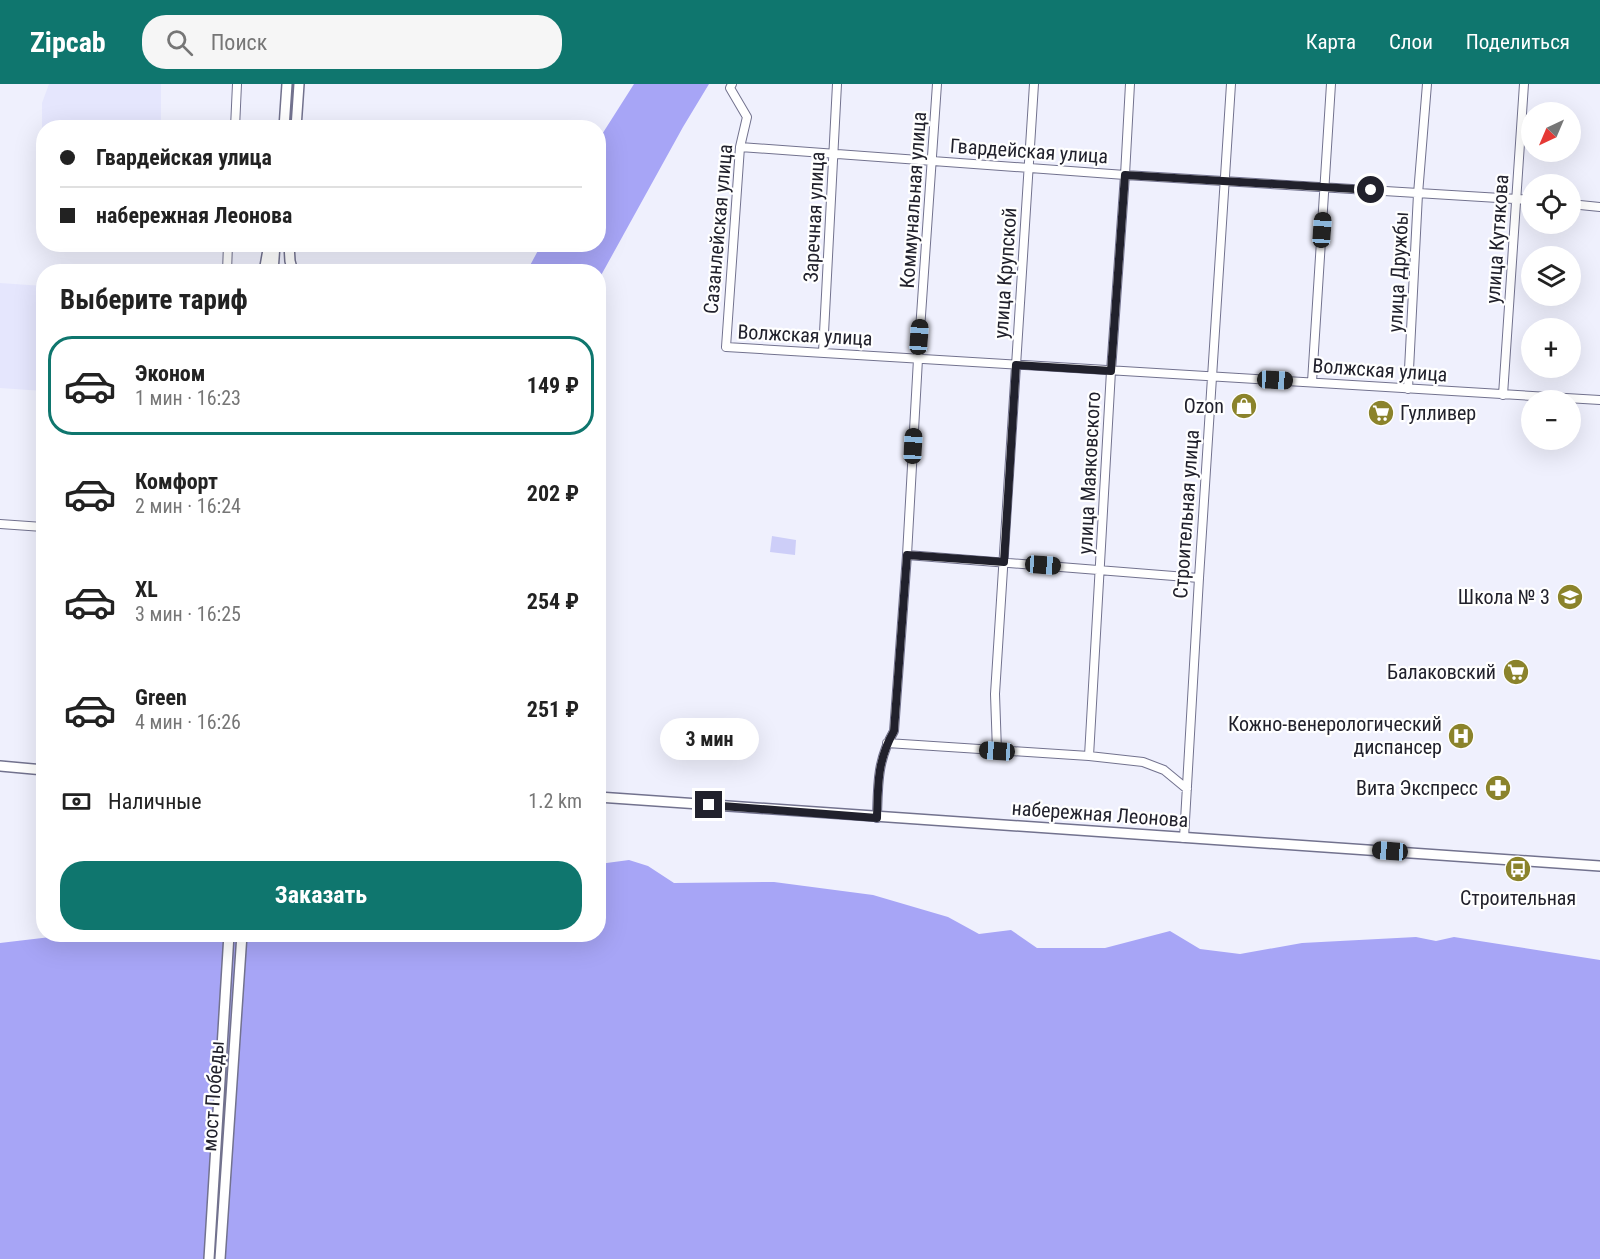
<!DOCTYPE html>
<html lang="ru">
<head>
<meta charset="utf-8">
<style>
  :root { --surface:#fff; --page:#f6f6f6; --text:#222; --muted:#767676; --line:#e0e0e0; --accent:#0f766e }
  body { margin:0; font-family:"Roboto Condensed",sans-serif; background:var(--page); color:var(--text); height:100vh; display:flex; flex-direction:column; font-size:22px; white-space:nowrap }
  * { box-sizing:border-box; margin:0 }
  p { font-size:20px; color:var(--muted) }
  .icon { flex:none; width:33px; height:33px; fill:none; stroke:currentColor; stroke-width:2; stroke-linecap:round; stroke-linejoin:round }
  .map { position:relative; flex:1; overflow:hidden }
  .panel { position:absolute; left:36px; top:180px; width:570px; height:678px; display:flex; flex-direction:column; background:var(--surface); border-radius:24px; box-shadow:0 6px 24px #0002 }
  .panel>* { flex:none }
  .hud { position:absolute; left:36px; top:36px; width:570px; height:132px; border-radius:24px; box-shadow:0 6px 24px #0002; display:grid; align-content:center; height:132px; padding:0 24px; background:var(--surface) }
  .needle { width:39px; rotate:224deg }
  .tools { position:absolute; left:1521px; top:18px; display:grid; gap:12px }
  .tools a { display:grid; place-items:center; width:60px; height:60px; border-radius:50%; background:var(--surface); box-shadow:0 6px 24px #0002; font-size:30px }
  .end { position:absolute; width:27px; height:27px; margin:-14px; border:8px solid #21212c; background:#fff; box-shadow:0 0 0 3px #fff }
  .from { border-radius:50% }
  .bubble { position:absolute; height:42px; border-radius:21px; background:var(--surface); box-shadow:0 6px 24px #0002; font-size:20px; font-weight:700; line-height:42px; text-align:center }
  .car { position:absolute; width:18px; height:36px; margin:-18px -9px; border-radius:8px; box-shadow:0 0 4px 2px #0007; background:linear-gradient(#222 24%,#8ab4d8 0 40%,#222 0 76%,#8ab4d8 0 86%,#222 0) }
  .hud b { display:flex; align-items:center; gap:21px; height:57px; font-size:22px }
  .hud b+b { border-top:2px solid var(--line) }
  .hud i { width:15px; height:15px; background:var(--text) }
  ul { padding:0; list-style:none }
  li { display:flex; align-items:center; gap:18px; height:99px; margin:0 12px 9px; padding:0 12px; border:3px solid transparent; border-radius:24px }
  li div { flex:1 }
  li b { display:block; font-size:22px }
  li em { font-style:normal; font-weight:700 }
  li.active { border-color:var(--accent) }
  li>.icon { width:54px; height:54px; stroke-width:1.5 }
  h2 { padding:0 24px; font-size:27px; line-height:72px }
  .pay { display:flex; align-items:center; gap:15px; height:66px; padding:0 24px; font-size:22px }
  .pay p { margin-inline-start:auto }
  .cta { display:flex; gap:12px; margin-top:auto; padding:12px 24px }
  .cta a { flex:1; height:69px; border-radius:24px; background:var(--accent); color:#fff; font-size:24px; font-weight:700; line-height:69px; text-align:center }
  header { display:flex; align-items:center; gap:36px; box-sizing:border-box; height:84px; padding:0 30px; background:var(--accent); color:#fff }
  header strong { font-size:28px }
  nav { display:flex; gap:33px; margin-inline-start:auto; font-size:21px }
  .search { width:420px; height:54px; background:var(--page); display:flex; align-items:center; gap:15px; box-sizing:border-box; padding:0 21px; border-radius:24px; color:var(--muted); font-size:22px }
  .map>svg:first-child { display:block }
</style>
</head>
<body>
<header>
<strong>Zipcab</strong>
<div class="search"><svg class="icon" aria-label="search" viewBox="0 0 24 24"><circle cx="10" cy="10" r="6"/><path d="M15 15l6 6"/></svg>Поиск</div>
<nav><a>Карта</a><a>Слои</a><a>Поделиться</a></nav>
</header>
<div class="map">
<svg width="1600" height="1175" viewBox="0 0 1600 1175">
  <rect width="100%" height="100%" fill="#eff0fd"/>
  <path fill="#e5e6fd" d="M49 0H161V40L158 44H44L43 92H42V19Z
    M0 199 43 202V307L0 304Z"/>
  <path fill="#cdcef8" d="M772 452 796 456 795 471 770 468Z"/>
  <path fill="#a7a5f6" d="M634 0H709L683 43 599 195 598 188 527 187 541 161 598 160 599 55Z
    M629 776 648 782 674 799 774 798 873 811 948 833 979 850 1011 846 1037 864H1105L1170 847 1200 865 1240 870 1302 859 1416 853 1436 857 1454 853 1600 876V1175H0V859L76 850H598L599 780Z"/>
  <g fill="none" stroke-linecap="round" stroke-linejoin="round">
    <g stroke="#72728e" stroke-width="10">
      <path id="minor" d="M732 0 730 4 747 33 740 63 726 263 1600 316
        M235 44 237 0
        M740 63 1125 91 1532 116
        M1570 120 1600 123
        M227 188 228 160
        M823 268 837 0
        M1312 298 1331 0
        M1408 305 1418 110 1427 0
        M1503 311 1524 0
        M0 440 43 443
        M907 471 1199 494
        M887 659 1089 672 1143 678 1164 686 1187 705
        M997 667 995 610 1034 0
        M1089 672 1111 287 1125 91 1130 0
        M877 734C878 700 877 677 894 647L907 471 918 275 937 0
        M1184 754 1199 494 1231 0"/>
    </g>
    <g stroke="#72728e" stroke-width="12">
      <path id="major" d="M284 44 287 0
        M296 44 299 0
        M289 160 290 177 293 188
        M264 188 269 160
        M273 188 275 160
        M0 682 44 686
        M42 686 44 601
        M598 713C932 738 1266 757 1600 782
        M209 1175 229 850
        M220 1175 242 850"/>
    </g>
    <use href="#minor" stroke="#fff" stroke-width="8"/>
    <use href="#major" stroke="#fff" stroke-width="9"/>
  </g>
  <g fill="none" stroke-linecap="round" stroke-linejoin="round">
    <path stroke="#21212c" stroke-width="8" d="M709 721 877 734C878 700 877 677 894 647L907 471 1004 478 1016 281 1111 287 1125 91 1371 106"/>
  </g>
  <defs>
    <g id="shop-disc" transform="scale(1.35)"><circle r="9.5" fill="#8b832b" stroke="#fff"/><path d="M-5-2.5h2.3a2.7 3.5 0 0 1 5.4 0H5L5.5 6h-11ZM-1.5-2.5h3a1.5 2.3 0 0 0-3 0Z" fill="#fff"/></g>
    <g id="supermarket-disc" transform="scale(1.35)"><circle r="9.5" fill="#8b832b" stroke="#fff"/><path d="M-6-5.5h2.5l.6 2H6L4.5 2H-2.5L-4.4-4H-6ZM-1.5 3.2a1.3 1.3 0 1 0 .1 0ZM3 3.2a1.3 1.3 0 1 0 .1 0Z" fill="#fff"/></g>
    <g id="school-disc" transform="scale(1.35)"><circle r="9.5" fill="#8b832b" stroke="#fff"/><path d="M0-5L7-2L0 1L-7-2ZM-4 1L0 2.5L4 1V4Q0 6-4 4Z" fill="#fff"/></g>
    <g id="hospital-disc" transform="scale(1.35)"><circle r="9.5" fill="#8b832b" stroke="#fff"/><path d="M-5-5h3v3.5h4V-5h3V5h-3V1.5h-4V5h-3Z" fill="#fff"/></g>
    <g id="pharmacy-disc" transform="scale(1.35)"><circle r="9.5" fill="#8b832b" stroke="#fff"/><path d="M-2-6h4v4h4v4h-4v4h-4v-4h-4v-4h4Z" fill="#fff"/></g>
    <g id="bus-disc" transform="scale(1.35)"><circle r="9.5" fill="#8b832b" stroke="#fff"/><path d="M-5-6H5V4H4V6H2V4H-2V6H-4V4H-5ZM-3.5-4V0h7V-4ZM-3.5 1.2v1.5H-2V1.2ZM2 1.2v1.5H3.5V1.2Z" fill="#fff"/></g>
  </defs>
  <g fill-rule="evenodd">
    <use href="#shop-disc" x="1244" y="322"/>
    <use href="#supermarket-disc" x="1381" y="329"/>
    <use href="#school-disc" x="1570" y="513"/>
    <use href="#supermarket-disc" x="1516" y="588"/>
    <use href="#hospital-disc" x="1461" y="652"/>
    <use href="#pharmacy-disc" x="1498" y="704"/>
    <use href="#bus-disc" x="1518" y="785"/>
  </g>
  <g text-anchor="middle" dominant-baseline="central" stroke-width="4.5" stroke-linejoin="round" paint-order="stroke">
    <g font-size="20" fill="#21212c" stroke="#fff">
      <text transform="translate(1029 67) rotate(4)">Гвардейская улица</text>
      <text transform="translate(913 116) rotate(-86)">Коммунальная улица</text>
      <text transform="translate(814 133) rotate(-87)">Заречная улица</text>
      <text transform="translate(718 145) rotate(-85)">Сазанлейская улица</text>
      <text transform="translate(1497 155) rotate(-86)">улица Кутякова</text>
      <text transform="translate(1398 188) rotate(-87)">улица Дружбы</text>
      <text transform="translate(1005 189) rotate(-86)">улица Крупской</text>
      <text transform="translate(805 251) rotate(3)">Волжская улица</text>
      <text transform="translate(1380 286) rotate(4)">Волжская улица</text>
      <text transform="translate(1089 389) rotate(-87)">улица Маяковского</text>
      <text transform="translate(1186 430) rotate(-86)">Строительная улица</text>
      <text transform="translate(1100 730) rotate(4)">набережная Леонова</text>
      <text transform="translate(213 1012) rotate(-86)">мост Победы</text>
    </g>
    <g font-size="20" fill="#21212c" stroke="#fff" text-anchor="end">
      <text x="1224" y="322">Ozon</text>
      <text x="1400" y="329" text-anchor="start">Гулливер</text>
      <text x="1550" y="513">Школа № 3</text>
      <text x="1496" y="588">Балаковский</text>
      <text x="1442" y="640">Кожно-венерологический<tspan x="1442" dy="23">диспансер</tspan></text>
      <text x="1478" y="704">Вита Экспресс</text>
      <text x="1518" y="814" text-anchor="middle">Строительная</text>
    </g>
  </g>
</svg>
<div class="tools">
<a><svg class="needle" viewBox="-14 -14 28 28"><path d="M0-13l5 13h-10z" fill="#e53935"/><path d="M0 13l5-13h-10z" fill="#767676"/></svg></a>
<a><svg class="icon" aria-label="locate" viewBox="0 0 24 24"><circle cx="12" cy="12" r="6"/><path d="M12 2v4M12 18v4M2 12h4M18 12h4"/></svg></a>
<a><svg class="icon" aria-label="layers" viewBox="0 0 24 24"><path d="M12 4l9 5-9 5-9-5zM3 14l9 5 9-5"/></svg></a>
<a>+</a>
<a>−</a>
</div>
<i class="end from" style="left:1371px;top:106px"></i>
<i class="end" style="left:709px;top:721px"></i>
<div class="bubble" style="left:660px;top:634px;width:99px">3 мин</div>
<i class="car" style="left:1322px;top:146px;rotate:4deg"></i>
<i class="car" style="left:919px;top:253px;rotate:4deg"></i>
<i class="car" style="left:1275px;top:296px;rotate:93deg"></i>
<i class="car" style="left:913px;top:362px;rotate:3deg"></i>
<i class="car" style="left:1043px;top:481px;rotate:94deg"></i>
<i class="car" style="left:997px;top:667px;rotate:274deg"></i>
<i class="car" style="left:1390px;top:767px;rotate:274deg"></i>
<div class="hud">
<b><i class="from"></i>Гвардейская улица</b>
<b><i></i>набережная Леонова</b>
</div>
<section class="panel">
<h2>Выберите тариф</h2>
<ul>
<li class="active"><svg class="icon" aria-label="car" viewBox="0 0 24 24"><path d="M5 17H2v-5l4-1 3-4h7l3 4 3 1v5h-3M9 17h6M6 11h13"/><circle cx="7" cy="17" r="2"/><circle cx="17" cy="17" r="2"/></svg><div><b>Эконом</b><p>1 мин · 16:23</p></div><em>149 ₽</em></li>
<li><svg class="icon" aria-label="car" viewBox="0 0 24 24"><path d="M5 17H2v-5l4-1 3-4h7l3 4 3 1v5h-3M9 17h6M6 11h13"/><circle cx="7" cy="17" r="2"/><circle cx="17" cy="17" r="2"/></svg><div><b>Комфорт</b><p>2 мин · 16:24</p></div><em>202 ₽</em></li>
<li><svg class="icon" aria-label="car" viewBox="0 0 24 24"><path d="M5 17H2v-5l4-1 3-4h7l3 4 3 1v5h-3M9 17h6M6 11h13"/><circle cx="7" cy="17" r="2"/><circle cx="17" cy="17" r="2"/></svg><div><b>XL</b><p>3 мин · 16:25</p></div><em>254 ₽</em></li>
<li><svg class="icon" aria-label="car" viewBox="0 0 24 24"><path d="M5 17H2v-5l4-1 3-4h7l3 4 3 1v5h-3M9 17h6M6 11h13"/><circle cx="7" cy="17" r="2"/><circle cx="17" cy="17" r="2"/></svg><div><b>Green</b><p>4 мин · 16:26</p></div><em>251 ₽</em></li>
</ul>
<div class="pay"><svg class="icon" aria-label="cash" viewBox="0 0 24 24"><path d="M3 7h18v10H3z"/><circle cx="12" cy="12" r="2"/></svg>Наличные<p>1.2 km</p></div>
<div class="cta"><a>Заказать</a></div>
</section>
</div>
</body>
</html>
